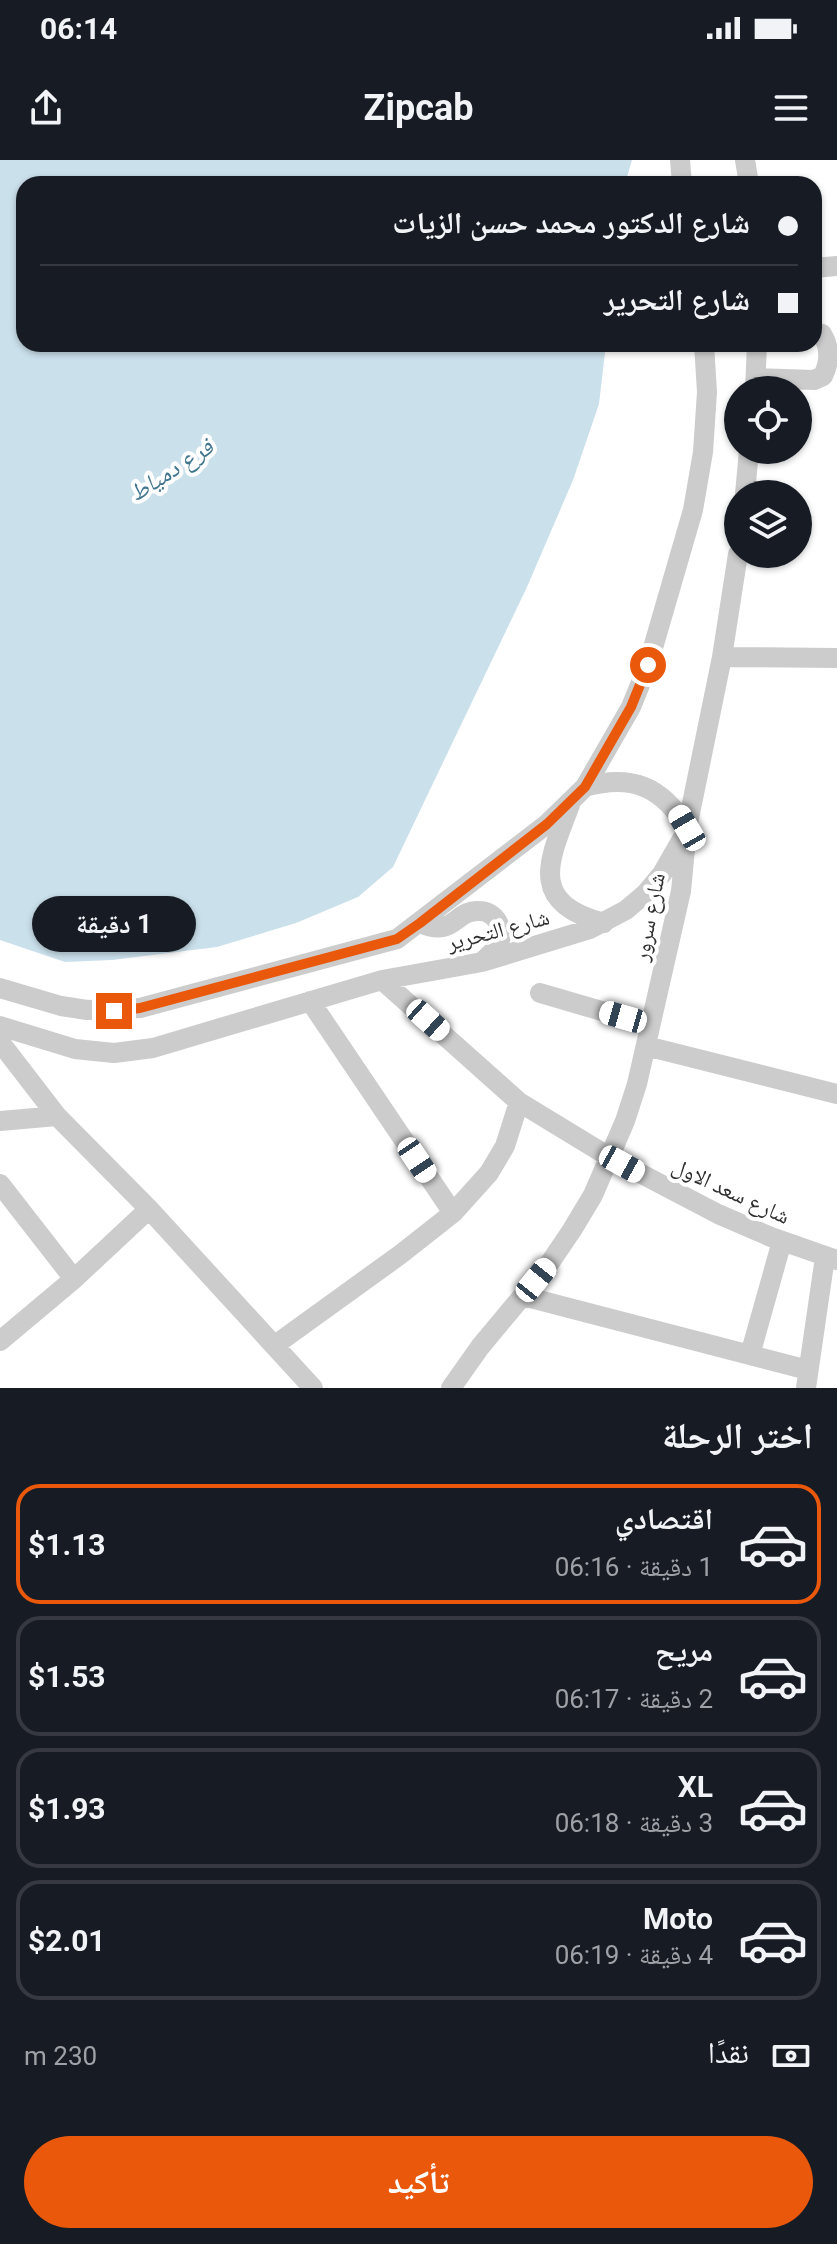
<!DOCTYPE html>
<html lang="ar">
<head>
<meta charset="utf-8">
<style>
  :root { --surface:#171b24; --page:#20242c; --text:#f1f3f6; --muted:#9ea1a6; --line:#363941; --accent:#ea580c }
  body { margin:0; font-family:Roboto,"Noto Naskh Arabic",sans-serif; background:var(--page); color:var(--text); direction:rtl; height:100vh; display:flex; flex-direction:column; font-size:30px; white-space:nowrap }
  * { box-sizing:border-box; margin:0 }
  p { font-size:26px; color:var(--muted) }
  .icon { flex:none; width:44px; height:44px; fill:none; stroke:currentColor; stroke-width:2; stroke-linecap:round; stroke-linejoin:round }
  .map { position:relative; height:1228px; overflow:hidden; direction:ltr }
  .side { display:flex; flex-direction:column; background:var(--surface); flex:1 }
  .side>* { flex:none }
  .hud { position:absolute; left:16px; top:16px; width:806px; height:176px; border-radius:24px; box-shadow:0 2px 6px #0004; direction:rtl; display:grid; align-content:center; height:176px; padding:0 24px; background:var(--surface) }
  .fabs { position:absolute; left:724px; top:216px; display:grid; gap:16px }
  .fabs a { display:grid; place-items:center; width:88px; height:88px; border-radius:50%; background:var(--surface); box-shadow:0 2px 6px #0004; font-size:40px }
  .end { position:absolute; width:36px; height:36px; margin:-18px; border:10px solid #ea580c; background:#fff; box-shadow:0 0 0 4px #fff }
  .from { border-radius:50% }
  .bubble { position:absolute; height:56px; border-radius:28px; background:var(--surface); box-shadow:0 2px 6px #0004; font-size:26px; font-weight:700; line-height:56px; text-align:center; direction:rtl }
  .car { position:absolute; width:24px; height:48px; margin:-24px -12px; border-radius:10px; box-shadow:0 0 6px 2px #0007; background:linear-gradient(#fff 24%,#345 0 40%,#fff 0 76%,#345 0 86%,#fff 0) }
  .hud b { display:flex; align-items:center; gap:28px; height:76px; font-size:30px }
  .hud b+b { border-top:2px solid var(--line) }
  .hud i { width:20px; height:20px; background:var(--text) }
  ul { padding:0; list-style:none }
  li { display:flex; align-items:center; gap:24px; height:120px; margin:0 16px 12px; padding:0 8px; border:4px solid var(--line); border-radius:24px }
  li div { flex:1 }
  li b { display:block; font-size:30px }
  li em { font-style:normal; font-weight:700 }
  li.current { border-color:var(--accent) }
  li>.icon { width:72px; height:72px; stroke-width:1.5 }
  h2 { padding:0 24px; font-size:36px; line-height:96px }
  .pay { display:flex; align-items:center; gap:20px; height:88px; padding:0 24px; font-size:30px }
  .pay p { margin-inline-start:auto }
  .button { display:flex; gap:16px; margin-top:auto; padding:16px 24px }
  .button a { flex:1; height:92px; border-radius:48px; background:var(--accent); color:#fff; font-size:32px; font-weight:700; line-height:92px; text-align:center }
  .status { display:flex; justify-content:space-between; align-items:center; height:56px; padding:0 40px; background:var(--surface); direction:ltr }
  .status svg { height:22px; fill:currentColor }
  header { display:flex; justify-content:space-between; align-items:center; height:104px; padding:0 24px; background:var(--surface); font-size:36px; font-weight:700 }
  .map>svg:first-child { display:block }
</style>
</head>
<body>
<div class="status"><b>06:14</b><svg viewBox="0 0 49 12"><path d="M0 12V9h3v3zM5 12V6h3v6zM10 12V3h3v9zM15 12V0h3v12zM26 1h20v11H26zM47 4h2v5h-2z"/></svg></div>
<header><svg class="icon" aria-label="menu" viewBox="0 0 24 24"><path d="M4 6h16M4 12h16M4 18h16"/></svg>Zipcab<svg class="icon" aria-label="share" viewBox="0 0 24 24"><path d="M12 15V3M7 8l5-5 5 5M5 13v7h14v-7"/></svg></header>
<div class="map">
<svg width="837" height="1228" viewBox="0 0 837 1228">
  <rect width="100%" height="100%" fill="#fff"/>
  <path fill="#cae0eb" d="M0 0H632L625 24H24V184H606L599 244 573 320 527 427 393 707 358 737 296 763 217 787 112 800 65 802 0 780Z"/>
  <g fill="none" stroke-linecap="round" stroke-linejoin="round">
    <path stroke="#ccc" stroke-width="20" d="M680 0 682 24
      M745 0 749 24
      M814 108 837 106
      M756 218 814 220 823 216C830 202 830 187 822 174L814 172
      M755 230 757 184
      M745 334 749 290
      M722 497 837 498
      M585 627C631 614 662 626 687 668
      M570 645C548 702 528 743 604 763
      M420 763C455 778 454 750 479 751 496 751 505 769 499 783 495 791 488 796 482 802
      M382 820 519 942 611 998 718 1054 771 1077 837 1100
      M0 828 61 846 87 850 140 848 397 779 547 664 585 627 631 547 648 505 693 350 703 292 707 232 704 184
      M540 833 650 865
      M310 841 453 1053
      M0 866 75 889 114 893 153 888 382 820 482 802 590 769 626 750 646 733 662 714 682 679
      M0 882 57 956 149 1049 313 1228
      M646 886 837 934
      M0 961 57 956
      M0 1024 74 1119
      M523 1136 808 1210
      M0 1181 74 1119 149 1049
      M275 1185 401 1094 453 1053 489 1013 505 986 519 942
      M750 1195 782 1081
      M451 1228 480 1187 549 1104 572 1070 593 1035 625 961 637 924 681 731 687 668 722 497 738 394
      M806 1228 825 1097"/>
  </g>
  <g fill="none" stroke-linecap="round" stroke-linejoin="round">
    <path stroke="#ea580c" stroke-width="10" d="M114 851 140 848 397 779 420 763 547 664 585 627 631 547 648 505"/>
  </g>
  <g text-anchor="middle" dominant-baseline="central" stroke-width="8" stroke-linejoin="round" paint-order="stroke">
    <g font-size="22" fill="#2f2f2f" stroke="#fff">
      <text transform="translate(649 757) rotate(-79)">شارع سرور</text>
      <text transform="translate(498 770) rotate(-15)">شارع التحرير</text>
      <text transform="translate(731 1031) rotate(25)">شارع سعد الاول</text>
    </g>
    <g font-size="24" font-style="italic" fill="#40758e" stroke="#fff">
      <text transform="translate(171 310) rotate(-33)">فرع دمياط</text>
    </g>
  </g>
</svg>
<div class="fabs">
<a><svg class="icon" aria-label="locate" viewBox="0 0 24 24"><circle cx="12" cy="12" r="6"/><path d="M12 2v4M12 18v4M2 12h4M18 12h4"/></svg></a>
<a><svg class="icon" aria-label="layers" viewBox="0 0 24 24"><path d="M12 4l9 5-9 5-9-5zM3 14l9 5 9-5"/></svg></a>
</div>
<i class="end from" style="left:648px;top:505px"></i>
<i class="end" style="left:114px;top:851px"></i>
<div class="bubble" style="left:32px;top:736px;width:164px">1 دقيقة</div>
<i class="car" style="left:687px;top:668px;rotate:330deg"></i>
<i class="car" style="left:623px;top:857px;rotate:286deg"></i>
<i class="car" style="left:428px;top:860px;rotate:132deg"></i>
<i class="car" style="left:417px;top:1000px;rotate:146deg"></i>
<i class="car" style="left:622px;top:1004px;rotate:119deg"></i>
<i class="car" style="left:536px;top:1120px;rotate:39deg"></i>
<div class="hud">
<b><i class="from"></i>شارع الدكتور محمد حسن الزيات</b>
<b><i></i>شارع التحرير</b>
</div>
</div>
<section class="side">
<h2>اختر الرحلة</h2>
<ul>
<li class="current"><svg class="icon" aria-label="car" viewBox="0 0 24 24"><path d="M5 17H2v-5l4-1 3-4h7l3 4 3 1v5h-3M9 17h6M6 11h13"/><circle cx="7" cy="17" r="2"/><circle cx="17" cy="17" r="2"/></svg><div><b>اقتصادي</b><p>1 دقيقة · 06:16</p></div><em>$1.13</em></li>
<li><svg class="icon" aria-label="car" viewBox="0 0 24 24"><path d="M5 17H2v-5l4-1 3-4h7l3 4 3 1v5h-3M9 17h6M6 11h13"/><circle cx="7" cy="17" r="2"/><circle cx="17" cy="17" r="2"/></svg><div><b>مريح</b><p>2 دقيقة · 06:17</p></div><em>$1.53</em></li>
<li><svg class="icon" aria-label="car" viewBox="0 0 24 24"><path d="M5 17H2v-5l4-1 3-4h7l3 4 3 1v5h-3M9 17h6M6 11h13"/><circle cx="7" cy="17" r="2"/><circle cx="17" cy="17" r="2"/></svg><div><b>XL</b><p>3 دقيقة · 06:18</p></div><em>$1.93</em></li>
<li><svg class="icon" aria-label="car" viewBox="0 0 24 24"><path d="M5 17H2v-5l4-1 3-4h7l3 4 3 1v5h-3M9 17h6M6 11h13"/><circle cx="7" cy="17" r="2"/><circle cx="17" cy="17" r="2"/></svg><div><b>Moto</b><p>4 دقيقة · 06:19</p></div><em>$2.01</em></li>
</ul>
<div class="pay"><svg class="icon" aria-label="cash" viewBox="0 0 24 24"><path d="M3 7h18v10H3z"/><circle cx="12" cy="12" r="2"/></svg>نقدًا<p>230 m</p></div>
<div class="button"><a>تأكيد</a></div>
</section>
</body>
</html>
